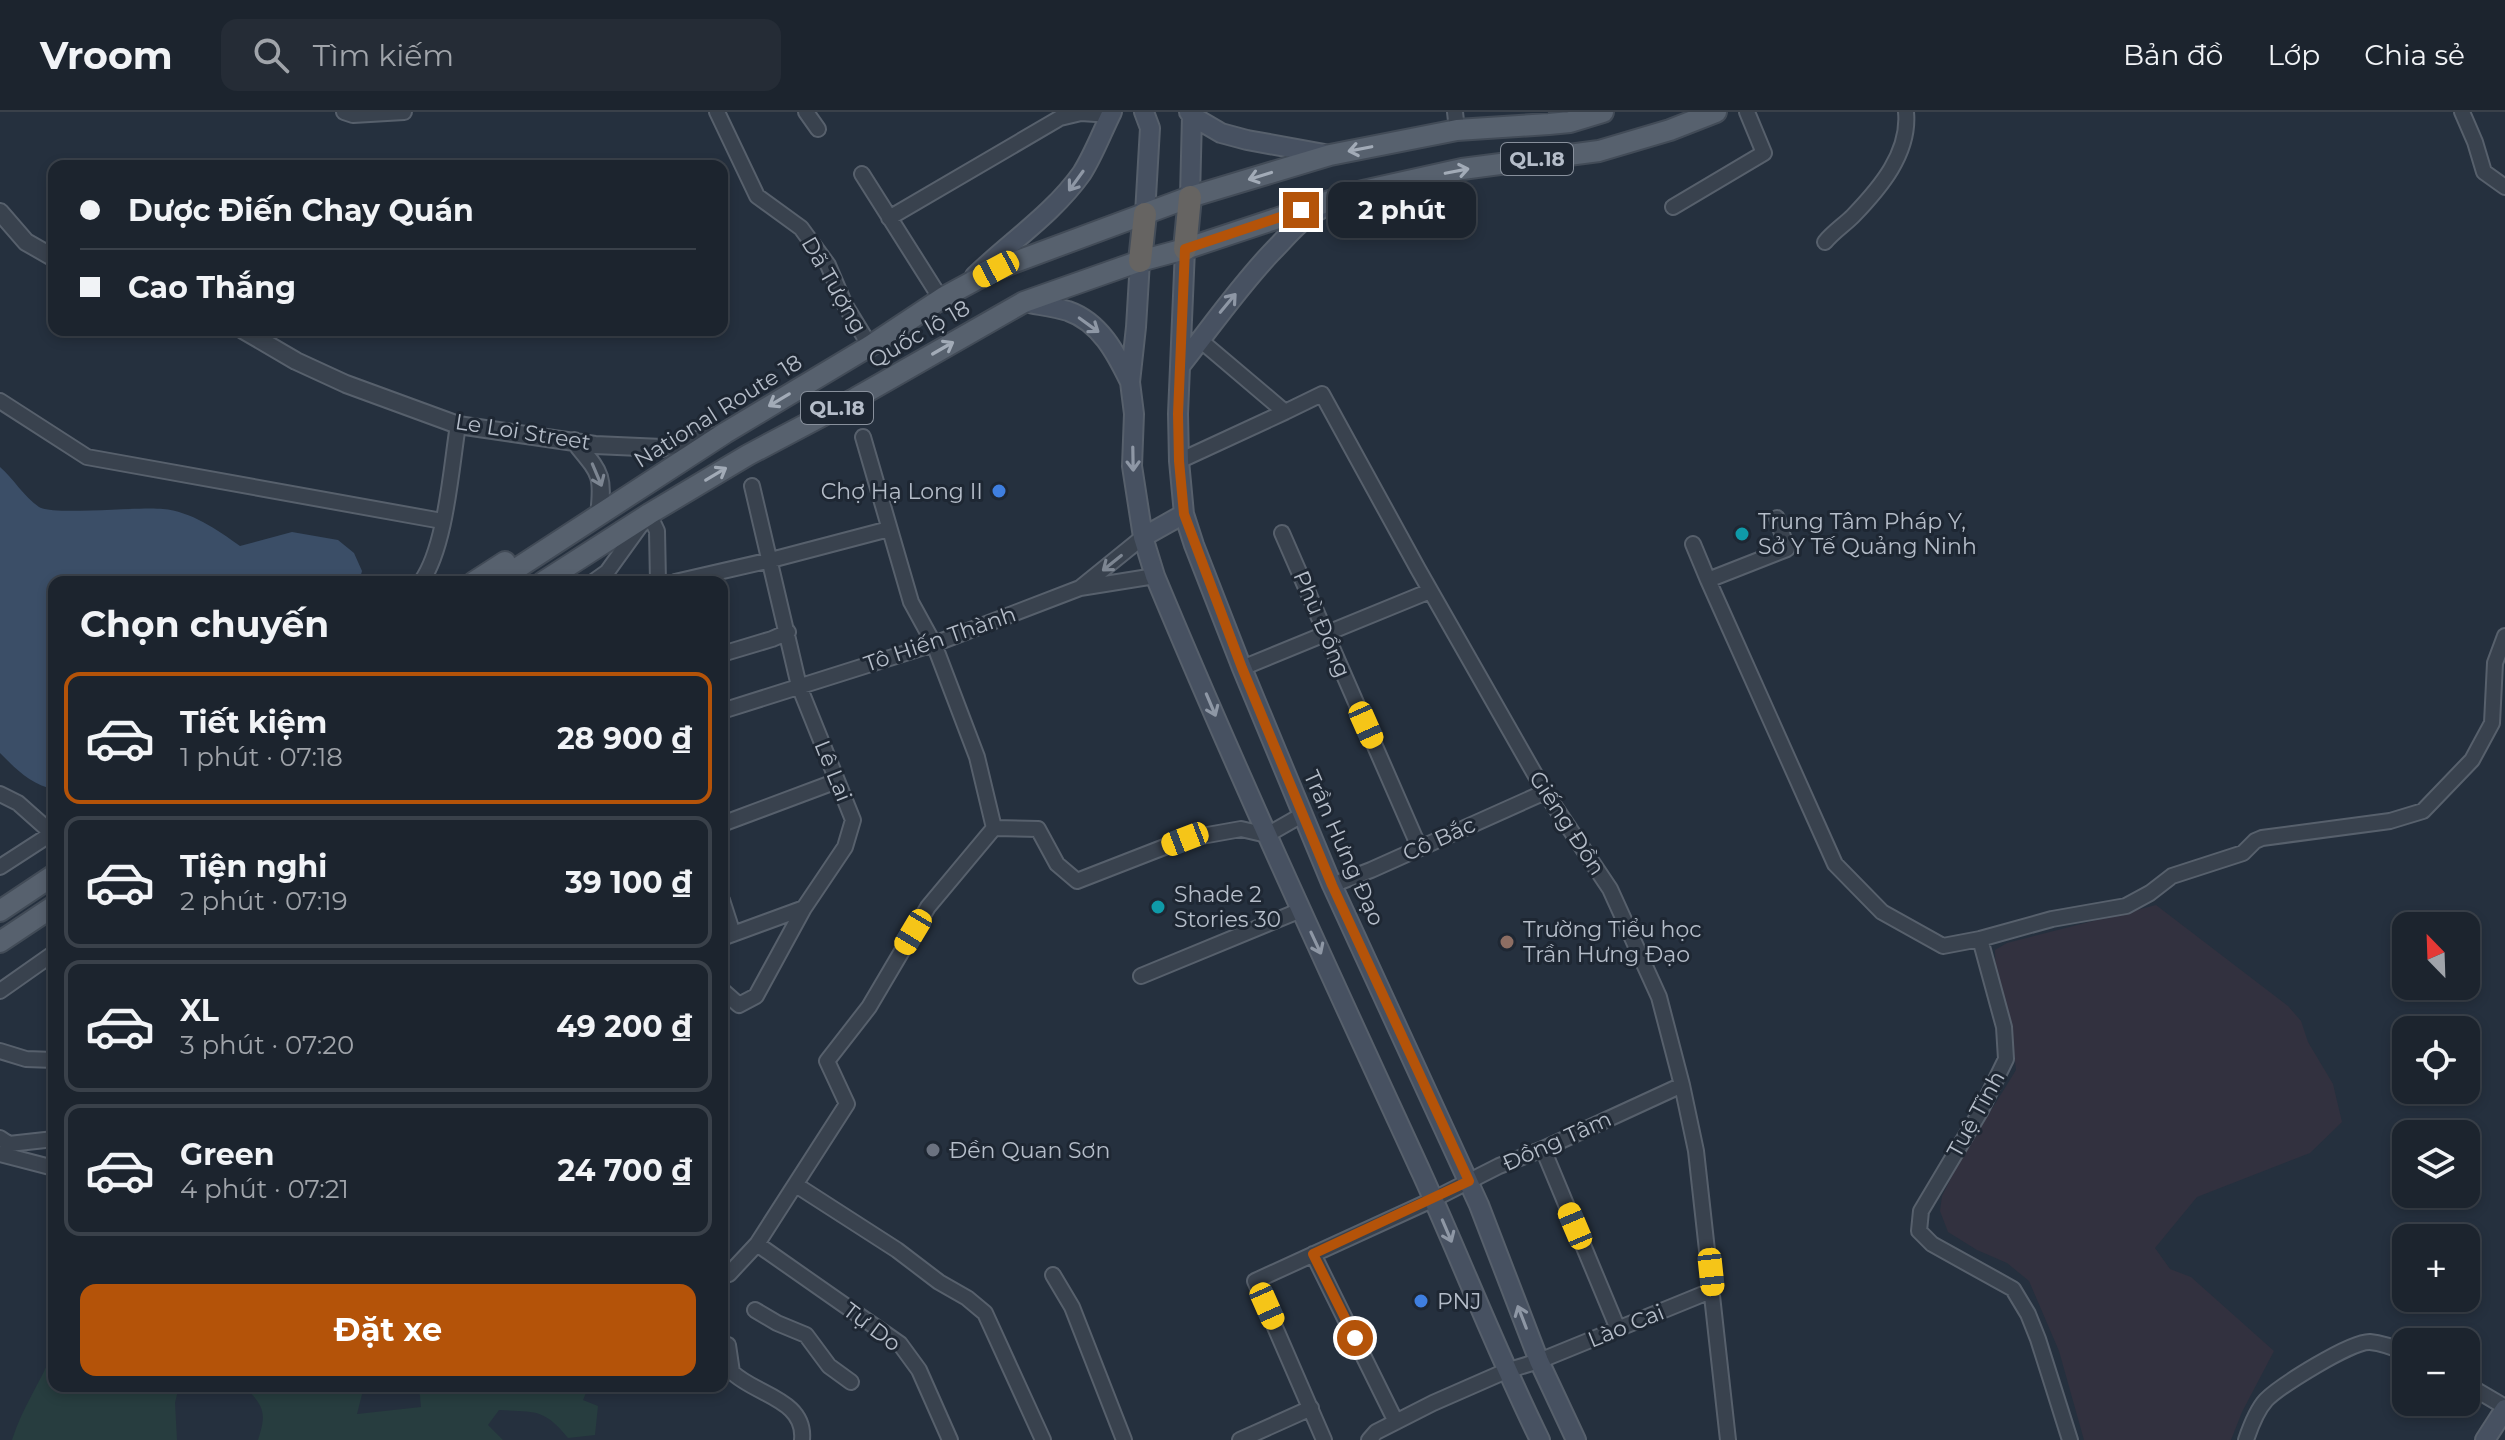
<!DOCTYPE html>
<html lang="vi">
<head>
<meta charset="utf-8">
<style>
  :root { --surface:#1c242e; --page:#252c36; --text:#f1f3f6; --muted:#a0a4aa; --line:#3a414a; --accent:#b45309 }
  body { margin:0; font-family:Montserrat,sans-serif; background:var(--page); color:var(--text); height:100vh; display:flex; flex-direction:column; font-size:30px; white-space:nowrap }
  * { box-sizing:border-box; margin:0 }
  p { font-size:26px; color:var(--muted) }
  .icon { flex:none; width:44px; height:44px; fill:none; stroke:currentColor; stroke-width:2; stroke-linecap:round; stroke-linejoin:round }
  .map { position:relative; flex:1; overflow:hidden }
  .side { position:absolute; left:48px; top:464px; width:680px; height:816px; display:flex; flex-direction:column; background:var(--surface); border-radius:16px; box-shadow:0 4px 12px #0003,0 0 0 2px var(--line) }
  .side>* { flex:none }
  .guide { position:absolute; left:48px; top:48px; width:680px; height:176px; border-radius:16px; box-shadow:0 4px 12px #0003,0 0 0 2px var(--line); display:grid; align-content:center; height:176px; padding:0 32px; background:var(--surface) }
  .needle { width:52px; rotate:337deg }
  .controls { position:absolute; left:2392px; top:800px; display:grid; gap:16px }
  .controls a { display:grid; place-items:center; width:88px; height:88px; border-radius:16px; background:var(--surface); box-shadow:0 4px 12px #0003,0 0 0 2px var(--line); font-size:40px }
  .end { position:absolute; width:36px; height:36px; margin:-18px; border:10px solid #b45309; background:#fff; box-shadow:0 0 0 4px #fff }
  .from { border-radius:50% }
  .bubble { position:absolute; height:56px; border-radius:16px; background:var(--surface); box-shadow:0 4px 12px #0003,0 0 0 2px var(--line); font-size:26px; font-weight:700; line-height:56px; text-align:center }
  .car { position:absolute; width:24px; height:48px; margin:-24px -12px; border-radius:10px; box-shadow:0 0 6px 2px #0007; background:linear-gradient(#f5c518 24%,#345 0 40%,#f5c518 0 76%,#345 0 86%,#f5c518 0) }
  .guide b { display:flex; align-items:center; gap:28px; height:76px; font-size:30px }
  .guide b+b { border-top:2px solid var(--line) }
  .guide i { width:20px; height:20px; background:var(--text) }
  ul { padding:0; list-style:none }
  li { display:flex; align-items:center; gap:24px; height:132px; margin:0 16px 12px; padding:0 16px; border:4px solid var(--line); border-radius:16px }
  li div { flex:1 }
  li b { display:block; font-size:30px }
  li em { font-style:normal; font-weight:700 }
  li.current { border-color:var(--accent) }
  li>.icon { width:72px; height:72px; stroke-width:1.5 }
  h2 { padding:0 32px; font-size:36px; line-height:96px }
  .primary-button { display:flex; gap:16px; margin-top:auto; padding:16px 32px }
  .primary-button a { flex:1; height:92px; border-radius:16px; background:var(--accent); color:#fff; font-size:32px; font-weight:700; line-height:92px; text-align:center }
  header { display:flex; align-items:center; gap:48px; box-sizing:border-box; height:112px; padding:0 40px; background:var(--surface); border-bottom:2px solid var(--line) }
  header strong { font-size:38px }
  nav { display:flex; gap:44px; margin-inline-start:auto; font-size:28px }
  .search { width:560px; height:72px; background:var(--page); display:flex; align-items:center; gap:20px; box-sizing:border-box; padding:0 28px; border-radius:16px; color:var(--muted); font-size:30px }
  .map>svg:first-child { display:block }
</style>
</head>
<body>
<header>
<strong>Vroom</strong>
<div class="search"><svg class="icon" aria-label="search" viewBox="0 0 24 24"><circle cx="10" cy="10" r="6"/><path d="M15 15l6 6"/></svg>Tìm kiếm</div>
<nav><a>Bản đồ</a><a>Lớp</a><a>Chia sẻ</a></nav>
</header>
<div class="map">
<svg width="2505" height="1328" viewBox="0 0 2505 1328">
  <rect width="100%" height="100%" fill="#25303e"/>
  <path fill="#32313f" d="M2156 793 2288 894 2301 909 2308 930 2333 972 2342 1010 2310 1041 2197 1085 2155 1136 2170 1157 2191 1165 2274 1239 2242 1300 2231 1328H2084L2059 1239 2029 1169 2007 1151 1977 1138 1948 1120 1940 1099 1942 1084 1958 1052 2016 958 2011 915 1996 878 1995 838 2007 831Z"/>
  <path fill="#273d3f" d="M54 1238V1274H179L175 1291 177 1328H12C22 1296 41 1269 54 1238Z
    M244 1274H364L357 1302 421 1295 420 1283 413 1274H589L583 1288 598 1294 595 1323 568 1326C544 1296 535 1300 499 1298L488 1313 503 1328H258C267 1301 264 1294 244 1274Z"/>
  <path fill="#3b4e67" d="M0 355C13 366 24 385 39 395 53 404 139 394 163 397 190 399 218 418 240 434L292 420 338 428 354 441 362 459 359 470H54V677C31 673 16 657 0 641Z"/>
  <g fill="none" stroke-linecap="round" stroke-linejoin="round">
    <g stroke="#57606c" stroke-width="18">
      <path id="minor" d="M344 0 353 3 404 0
        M717 0 757 84 801 116 828 153 845 193 870 234
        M806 0 818 17
        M1455 0 1457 18
        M2462 0 2475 30 2484 60 2505 75
        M862 62 941 187
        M1673 95 1764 41 1747 0
        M889 106 1060 6 1081 1 1111 3
        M1825 130C1833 120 1844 113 1853 104 1880 76 1910 41 1906 0
        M1200 228 1285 300 1322 282 1418 457 1545 680 1610 777 1659 885 1682 973 1696 1039 1728 1328
        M0 289 87 345 442 409
        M863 325 911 490 934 532 977 645 994 716 1038 717 1057 752 1077 769 1185 727 1241 717 1267 723 1302 703
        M1179 349 1285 300
        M649 402 657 419 658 470
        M1777 406 1787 437 1708 468 1835 752 1882 800 1943 834 1980 827 2052 807 2126 794 2150 781 2172 764 2243 741 2255 729 2262 726 2390 709 2423 699 2472 648 2492 611 2495 551 2505 524
        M1282 421 1419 735
        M1693 432 1708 468
        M421 470C446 435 451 356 458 313
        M593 470 607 460 643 410
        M675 470 771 448 889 417
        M1080 476 1155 464
        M722 542 772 527 788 520
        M1242 556 1430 479
        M722 599 934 532 1080 476 1143 425
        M0 682 18 691 54 723
        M722 712 837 669
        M0 755 54 720
        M1332 773 1371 758 1545 680
        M722 788 733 822
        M722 826 804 796
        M1980 827 2004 915 2006 947 1980 1000 1921 1099 1919 1119 1932 1132 2013 1177 2028 1202 2038 1227 2070 1328
        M1141 864 1301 798
        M722 878 739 893 756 884 804 796 845 735 853 708 799 574 752 374
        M0 879 54 841
        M0 939 26 947 54 948
        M0 1026 9 1032 54 1027
        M1543 1037 1618 1217
        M0 1042 54 1056
        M796 1073 897 1138 939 1170 967 1186 985 1201 1043 1328
        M757 1132 900 1232 919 1258 950 1328
        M1313 1142 1396 1310
        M722 1158 729 1162 757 1132 847 992 827 949 869 895 928 795 994 716
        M1053 1163 1072 1195 1124 1328
        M755 1198 777 1211 806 1223 829 1254 851 1270
        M728 1233 732 1260C755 1283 806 1287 802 1328
        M2466 1272 2505 1295
        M1240 1328 1311 1296
        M1324 1328 1255 1169 1434 1087 1499 1054 1543 1037 1682 973
        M1369 1328 1376 1320 1433 1291 1506 1259 1539 1249 1713 1178
        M2246 1328C2250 1316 2257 1298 2266 1288 2280 1274 2351 1229 2370 1230 2382 1231 2395 1236 2406 1241"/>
    </g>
    <g stroke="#57606c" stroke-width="20">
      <path id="tertiary" d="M0 100 26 130 54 146
        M243 218 296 249 346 272 458 313 595 333 662 336 714 324
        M574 329C600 361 604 361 599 403"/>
    </g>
    <g stroke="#57606c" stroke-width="22">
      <path id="secondary" d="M1144 0 1150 16 1145 102
        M1189 0 1192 4 1190 85
        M1192 4 1221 21 1247 28 1330 43
        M1185 137 1178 302 1179 349 1184 402 1194 433 1242 556 1332 773 1479 1093 1539 1249 1576 1328
        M1140 149 1136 215 1130 270 1134 302 1132 354 1143 425 1155 464C1239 666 1331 864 1422 1062 1462 1150 1497 1241 1540 1328
        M975 164C1010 130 1053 102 1082 61 1094 42 1102 20 1112 0
        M1024 190C1038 193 1054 195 1068 199 1100 210 1116 241 1130 270
        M1181 253C1211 215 1238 176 1271 141 1288 124 1300 107 1323 96
        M1143 425 1184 402
        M2485 1328 2505 1297"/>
    </g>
    <g stroke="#424b57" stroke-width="24">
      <path id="primary" d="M474 470 505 450
        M496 470 725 321 870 234 944 185 996 157 1190 85 1330 43 1457 18 1549 12 1570 10 1603 0
        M543 470 649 402 748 343 856 286 1024 190 1140 149 1185 137 1354 81 1462 57 1599 39 1670 18 1716 0
        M0 799 54 763
        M0 830 54 794"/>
    </g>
    <g stroke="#444d59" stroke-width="26">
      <path id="trunk" d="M1185 137 1190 85
        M1140 149 1145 102"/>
    </g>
    <use href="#minor" stroke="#39424e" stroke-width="14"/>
    <use href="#tertiary" stroke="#39424e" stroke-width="16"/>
    <use href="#secondary" stroke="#475161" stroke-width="18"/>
    <use href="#primary" stroke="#57616e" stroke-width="20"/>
    <use href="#trunk" stroke="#666462" stroke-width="22"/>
  </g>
  <defs><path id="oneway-shaft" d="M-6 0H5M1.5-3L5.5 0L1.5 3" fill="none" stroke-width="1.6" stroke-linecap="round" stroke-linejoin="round" transform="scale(2)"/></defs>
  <g stroke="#a2abb7">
    <use href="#oneway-shaft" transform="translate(1360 37) rotate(169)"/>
    <use href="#oneway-shaft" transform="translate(1457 59) rotate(-11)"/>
    <use href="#oneway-shaft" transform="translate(1260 64) rotate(163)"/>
    <use href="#oneway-shaft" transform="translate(943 236) rotate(-30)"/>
    <use href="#oneway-shaft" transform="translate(779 288) rotate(149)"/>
    <use href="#oneway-shaft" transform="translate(716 362) rotate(-31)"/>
  </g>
  <g stroke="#8e97a5">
    <use href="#oneway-shaft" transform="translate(1076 69) rotate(126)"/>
    <use href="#oneway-shaft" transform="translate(1228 191) rotate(-50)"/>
    <use href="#oneway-shaft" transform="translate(1089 213) rotate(36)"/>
    <use href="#oneway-shaft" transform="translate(1133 347) rotate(89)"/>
    <use href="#oneway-shaft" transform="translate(1211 593) rotate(67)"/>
    <use href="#oneway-shaft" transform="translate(1316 831) rotate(65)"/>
    <use href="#oneway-shaft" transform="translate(1447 1119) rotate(67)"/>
    <use href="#oneway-shaft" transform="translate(1522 1205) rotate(-111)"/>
  </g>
  <g stroke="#7d8692">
    <use href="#oneway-shaft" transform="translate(597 363) rotate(67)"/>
    <use href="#oneway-shaft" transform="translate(1112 451) rotate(141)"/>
  </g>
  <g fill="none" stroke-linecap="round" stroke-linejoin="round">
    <path stroke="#b45309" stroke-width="10" d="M1301 98 1185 137 1178 302 1179 349 1184 402 1242 556 1332 773 1469 1069 1313 1142 1355 1226"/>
  </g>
  <g fill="#3f7fe0" stroke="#1e2733" stroke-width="3">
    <circle cx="999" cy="379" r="8"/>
    <circle cx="1421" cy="1189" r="8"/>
  </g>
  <g fill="#0f9aa8" stroke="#1e2733" stroke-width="3">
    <circle cx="1742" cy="422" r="8"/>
    <circle cx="1158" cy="795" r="8"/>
  </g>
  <circle fill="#8d6e63" stroke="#1e2733" stroke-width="3" cx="1507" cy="830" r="8"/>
  <circle fill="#6b7280" stroke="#1e2733" stroke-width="3" cx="933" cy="1038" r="8"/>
  <g text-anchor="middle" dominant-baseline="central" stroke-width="6" stroke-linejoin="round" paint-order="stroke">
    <g fill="#1e2733" stroke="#88909c" stroke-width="2">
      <rect x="1501" y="31" width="72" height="32" rx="6"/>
      <rect x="801" y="280" width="72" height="32" rx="6"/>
    </g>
    <g font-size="20" font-weight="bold" fill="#b5bdc9">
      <text x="1537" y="47">QL.18</text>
      <text x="837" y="296">QL.18</text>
    </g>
    <g font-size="22" fill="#b5bdc9" stroke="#1e2733">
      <text transform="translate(834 173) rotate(60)">Dã Tượng</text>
      <text transform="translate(919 222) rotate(-30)">Quốc lộ 18</text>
      <text transform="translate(718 299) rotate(-32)">National Route 18</text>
      <text transform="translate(523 320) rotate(9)">Le Loi Street</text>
      <text transform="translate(1322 512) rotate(67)">Phù Đổng</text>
      <text transform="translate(940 527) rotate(-19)">Tô Hiến Thành</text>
      <text transform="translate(833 659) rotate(68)">Lê Lai</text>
      <text transform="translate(1567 711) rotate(57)">Giếng Đồn</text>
      <text transform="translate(1439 727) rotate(-24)">Cô Bắc</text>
      <text transform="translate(1344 736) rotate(66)">Trần Hưng Đạo</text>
      <text transform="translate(1976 1002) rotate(-61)">Tuệ Tĩnh</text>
      <text transform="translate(1557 1029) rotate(-24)">Đồng Tâm</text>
      <text transform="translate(1626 1214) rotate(-22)">Lào Cai</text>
      <text transform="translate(872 1215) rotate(37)">Tự Do</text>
    </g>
    <g font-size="22" fill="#b5bdc9" stroke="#1e2733" text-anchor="start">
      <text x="983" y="379" text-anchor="end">Chợ Hạ Long II</text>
      <text x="1758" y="409">Trung Tâm Pháp Y,<tspan x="1758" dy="25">Sở Y Tế Quảng Ninh</tspan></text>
      <text x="1174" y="782">Shade 2<tspan x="1174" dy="25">Stories 30</tspan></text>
      <text x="1523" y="817">Trường Tiểu học<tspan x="1523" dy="25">Trần Hưng Đạo</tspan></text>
      <text x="949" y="1038">Đền Quan Sơn</text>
      <text x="1437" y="1189">PNJ</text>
    </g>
  </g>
</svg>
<div class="controls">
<a><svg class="needle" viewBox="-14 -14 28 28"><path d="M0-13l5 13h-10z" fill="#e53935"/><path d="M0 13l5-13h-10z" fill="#a0a4aa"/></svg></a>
<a><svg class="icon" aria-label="locate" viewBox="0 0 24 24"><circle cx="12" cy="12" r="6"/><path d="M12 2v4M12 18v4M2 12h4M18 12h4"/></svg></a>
<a><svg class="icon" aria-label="layers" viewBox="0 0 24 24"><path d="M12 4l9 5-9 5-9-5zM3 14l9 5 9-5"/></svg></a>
<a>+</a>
<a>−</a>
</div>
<i class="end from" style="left:1355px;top:1226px"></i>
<i class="end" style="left:1301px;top:98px"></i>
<div class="bubble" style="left:1328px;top:70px;width:148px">2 phút</div>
<i class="car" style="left:996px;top:157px;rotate:242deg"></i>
<i class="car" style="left:1366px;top:613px;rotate:156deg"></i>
<i class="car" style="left:1185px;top:727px;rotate:249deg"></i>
<i class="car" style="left:913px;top:820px;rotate:211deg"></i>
<i class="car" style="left:1575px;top:1114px;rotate:337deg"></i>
<i class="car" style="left:1711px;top:1160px;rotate:174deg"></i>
<i class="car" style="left:1267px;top:1194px;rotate:156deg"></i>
<div class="guide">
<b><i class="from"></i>Dược Điến Chay Quán</b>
<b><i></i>Cao Thắng</b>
</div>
<section class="side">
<h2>Chọn chuyến</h2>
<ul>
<li class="current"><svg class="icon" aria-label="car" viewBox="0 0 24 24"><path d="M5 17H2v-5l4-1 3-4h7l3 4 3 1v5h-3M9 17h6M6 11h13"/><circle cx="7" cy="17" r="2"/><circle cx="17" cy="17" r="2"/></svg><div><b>Tiết kiệm</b><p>1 phút · 07:18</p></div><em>28 900 ₫</em></li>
<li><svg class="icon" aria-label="car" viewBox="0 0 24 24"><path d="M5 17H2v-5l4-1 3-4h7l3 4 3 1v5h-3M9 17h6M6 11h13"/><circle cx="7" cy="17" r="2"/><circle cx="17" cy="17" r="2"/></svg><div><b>Tiện nghi</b><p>2 phút · 07:19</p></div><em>39 100 ₫</em></li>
<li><svg class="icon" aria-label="car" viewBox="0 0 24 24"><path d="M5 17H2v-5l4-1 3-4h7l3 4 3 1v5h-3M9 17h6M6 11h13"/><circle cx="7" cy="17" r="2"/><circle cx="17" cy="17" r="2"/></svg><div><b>XL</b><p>3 phút · 07:20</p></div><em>49 200 ₫</em></li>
<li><svg class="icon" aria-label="car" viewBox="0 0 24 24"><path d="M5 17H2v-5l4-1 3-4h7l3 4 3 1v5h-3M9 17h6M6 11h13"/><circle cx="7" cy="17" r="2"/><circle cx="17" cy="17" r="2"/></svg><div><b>Green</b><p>4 phút · 07:21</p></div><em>24 700 ₫</em></li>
</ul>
<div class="primary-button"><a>Đặt xe</a></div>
</section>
</div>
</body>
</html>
